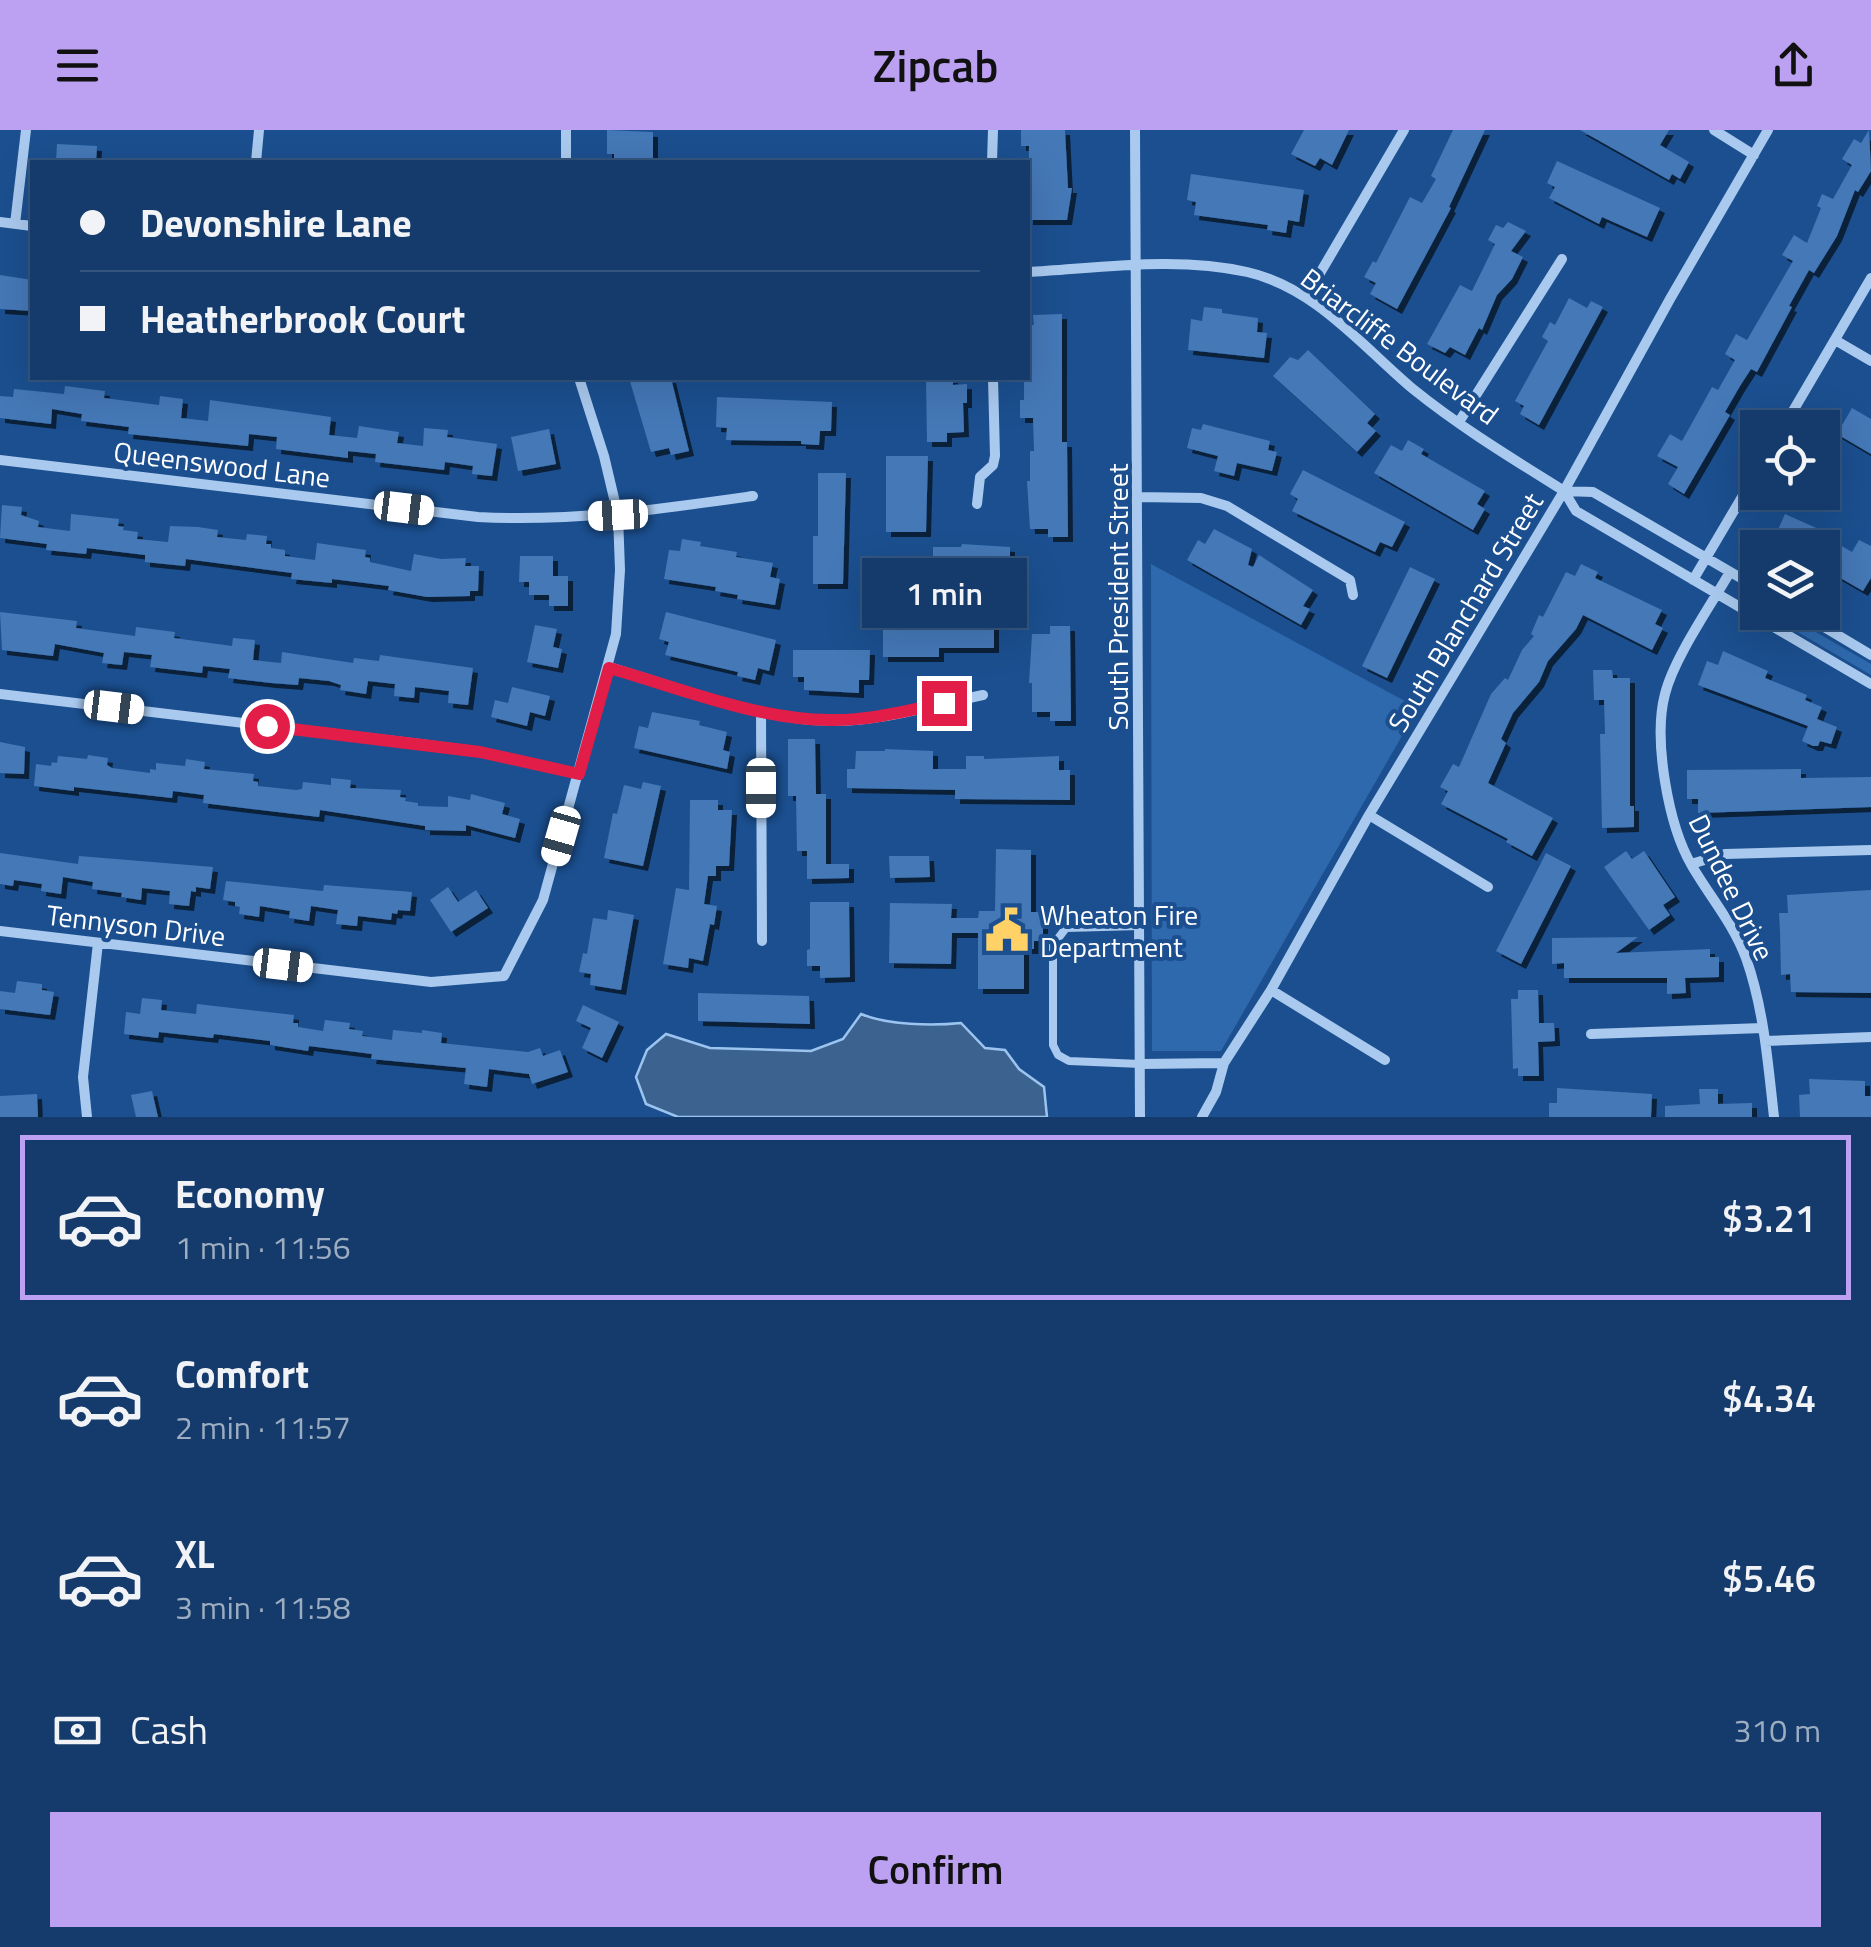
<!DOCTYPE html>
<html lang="en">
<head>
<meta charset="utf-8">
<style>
  :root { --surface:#143b6b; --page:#1d4271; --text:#f1f3f6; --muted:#9dadc1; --line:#33557e; --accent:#bca0f2 }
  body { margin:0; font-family:"Titillium Web",sans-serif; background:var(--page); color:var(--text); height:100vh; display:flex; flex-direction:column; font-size:38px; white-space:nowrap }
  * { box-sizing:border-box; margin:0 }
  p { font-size:32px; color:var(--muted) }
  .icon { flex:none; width:55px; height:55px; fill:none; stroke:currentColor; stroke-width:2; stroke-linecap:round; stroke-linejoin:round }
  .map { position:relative; height:987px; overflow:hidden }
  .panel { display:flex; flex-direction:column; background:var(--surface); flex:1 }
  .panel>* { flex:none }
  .banner { position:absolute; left:30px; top:30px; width:1000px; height:220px; border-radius:0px; box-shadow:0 10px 40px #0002,0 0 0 2px var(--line); display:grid; align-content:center; height:220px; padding:0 50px; background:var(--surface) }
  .tools { position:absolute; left:1740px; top:280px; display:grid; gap:20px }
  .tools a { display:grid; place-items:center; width:100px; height:100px; border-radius:0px; background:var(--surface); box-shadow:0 10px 40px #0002,0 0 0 2px var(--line); font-size:50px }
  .end { position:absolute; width:45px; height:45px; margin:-22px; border:12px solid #e11d48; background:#fff; box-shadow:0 0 0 5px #fff }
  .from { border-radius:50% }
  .bubble { position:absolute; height:70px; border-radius:0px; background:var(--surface); box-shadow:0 10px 40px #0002,0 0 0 2px var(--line); font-size:32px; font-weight:600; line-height:70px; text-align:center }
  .car { position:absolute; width:30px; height:60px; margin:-30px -15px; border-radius:12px; box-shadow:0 0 8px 2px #0007; background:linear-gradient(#fff 24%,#345 0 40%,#fff 0 76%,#345 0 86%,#fff 0) }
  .banner b { display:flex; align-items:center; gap:35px; height:95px; font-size:38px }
  .banner b+b { border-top:2px solid var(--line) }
  .banner i { width:25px; height:25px; background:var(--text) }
  ul { padding:18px 0 0; list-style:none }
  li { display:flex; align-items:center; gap:30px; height:165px; margin:0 20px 15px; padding:0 30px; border:5px solid transparent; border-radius:0px }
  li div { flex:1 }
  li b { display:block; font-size:38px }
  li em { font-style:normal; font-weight:600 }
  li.active { border-color:var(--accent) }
  li>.icon { width:90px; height:90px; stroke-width:1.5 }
  .pay { display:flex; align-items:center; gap:25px; height:110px; padding:0 50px; font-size:38px }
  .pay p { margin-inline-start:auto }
  .action { display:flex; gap:20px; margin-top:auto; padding:20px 50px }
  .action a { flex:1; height:115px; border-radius:0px; background:var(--accent); color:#111; font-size:40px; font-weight:600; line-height:115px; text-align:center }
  header { display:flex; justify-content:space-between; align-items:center; height:130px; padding:0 50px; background:var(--accent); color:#111; font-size:45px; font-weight:600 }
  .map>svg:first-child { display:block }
</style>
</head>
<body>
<header><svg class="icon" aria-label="menu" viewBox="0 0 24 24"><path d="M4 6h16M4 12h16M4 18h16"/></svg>Zipcab<svg class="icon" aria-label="share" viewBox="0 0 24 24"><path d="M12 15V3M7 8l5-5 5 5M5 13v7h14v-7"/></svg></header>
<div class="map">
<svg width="1871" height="987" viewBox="0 0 1871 987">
  <defs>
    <filter id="shadow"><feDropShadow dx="5" dy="5" stdDeviation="0" flood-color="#0009"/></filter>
  </defs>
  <rect width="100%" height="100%" fill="#1b4f8f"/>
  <path fill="#2e69ad" d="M1151 434 1418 578 1221 921H1152Z
    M1765 483H1783L1871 534V545Z"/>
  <path fill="#3c6290" stroke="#9cc4f0" stroke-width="2.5" d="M861 884C887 895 932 896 961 893L985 918 1005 920 1019 939 1044 957 1047 987H678L646 974 636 947 647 920 666 904 710 918 811 921 843 909Z"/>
  <path fill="#4478b7" filter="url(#shadow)" d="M607 0 653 2V32H614V24H607Z
    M1021 0H1065L1068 58H1072L1067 90H1028L1029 16H1021Z
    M1304 0H1349L1332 35 1320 28 1315 36 1291 24Z
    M1453 0H1485L1449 77 1451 78 1397 179 1370 164 1376 153 1364 147 1373 131 1376 133 1410 67 1422 73 1436 49 1431 46Z
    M1580 0H1669L1660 15 1689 32 1680 49 1672 44 1669 50Z
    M1869 0 1871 41 1858 62 1855 60 1837 106 1814 143 1809 140 1789 176 1792 177 1757 242 1751 239 1740 256 1725 282 1730 285 1684 364 1668 354 1678 337 1657 326 1670 304 1682 311 1712 257 1718 260 1735 230 1725 224 1736 204 1747 210 1793 131 1782 125 1794 105 1807 113 1821 78 1817 76 1822 64 1833 69 1852 35 1842 29 1854 9 1861 13Z
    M57 14 97 16 96 32H56Z
    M1557 31 1660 78 1647 107 1602 87 1599 94 1549 68 1555 57 1547 53Z
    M1191 44 1304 60 1299 92 1288 90 1286 103 1267 100 1268 95 1194 85 1196 72 1187 70Z
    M1508 92 1526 101 1511 121 1523 127 1512 149 1497 165 1482 200 1479 198 1465 225 1450 217 1445 223 1427 214 1460 155 1472 161 1495 114 1488 110 1496 95 1503 98Z
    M0 145 32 150V181L0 179Z
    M1569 168 1587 178 1591 171 1603 177 1539 295 1520 284 1524 276 1515 271 1548 211 1542 207 1550 192 1555 195Z
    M1204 177 1222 179V183L1258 188 1257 202 1267 203 1264 228 1188 220 1191 189 1202 191Z
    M1062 184V312H1067L1068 407H1048V399H1030L1027 351H1030V321H1034L1033 288H1020V270H1024V248H1028V195H1034L1033 185Z
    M1308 220 1375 284 1367 293 1376 301 1357 322 1273 246 1290 227 1298 230Z
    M629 248H671L689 321 671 325 669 318 651 322Z
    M926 248H953V255L967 254V273H963L964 302 947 303V312H927Z
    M65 256 105 261 104 268 159 275 160 266 183 269 181 288 208 291 210 270 331 287 329 305 357 308 359 296 399 302 397 313 423 316 424 298 448 300 447 307 497 314 492 346 472 344 473 336 445 332 444 340 375 332 376 324 348 321V328L276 319 277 307 249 304 248 316 128 304 129 297 81 291 82 284 52 279 51 294 0 288V266L13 267 14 259 64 264Z
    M717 267 832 272 831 301H820L819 315 801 314V311L726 310 727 298 716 297Z
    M1852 278 1871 289V324L1837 304Z
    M1203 294 1270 311 1268 320 1277 322 1272 341 1237 333 1234 346 1214 341 1218 326 1187 318 1192 298 1201 300Z
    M549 299 556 334 518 341 511 307Z
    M1408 310 1424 319 1421 324 1485 361 1477 374 1485 379 1473 400 1374 343 1391 315 1402 321Z
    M886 326H928L926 402H886Z
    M1303 340 1405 392 1392 417 1380 412 1375 422 1292 381 1298 369 1290 364Z
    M818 343H846L843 454H813V406H818Z
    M2 375 22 377 21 385 39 391 38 397 70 401 71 384 119 389 118 396 124 397 123 400 138 402 137 409 168 412 170 396 198 397 218 400 217 407 246 410 247 404 267 406 266 414H271V418L285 420V426L315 430 317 413 366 420 365 427 370 428V432L411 441 414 424 441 429 466 428 465 436H479L478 461H470V466L427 467 388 460 389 456 332 449V453L291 449 292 443 186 429 185 436 145 432V425L87 418 86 424 46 420 47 414 0 408Z
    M1785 384 1823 401 1821 404 1852 422 1859 410 1871 416V448L1863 461 1823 438 1835 418H1787L1773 411Z
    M1214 399 1252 419 1248 435 1253 437 1259 425 1313 460 1303 476 1310 479 1301 495 1187 430 1198 410 1205 414Z
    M682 409 701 412 700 416 737 422 736 427 773 433 770 447 780 449 775 475 737 469 738 465 715 461 716 457 664 449 669 420 680 421Z
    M962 414 1010 417V434H1019V455H923L924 435H933V417H961Z
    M520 426H553V446H568V476H549V465H529V452H519Z
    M1581 434 1598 442 1595 448 1662 480 1655 494 1663 498 1652 520 1583 485 1576 499 1548 531 1539 552 1513 583 1501 609 1506 613 1488 653 1553 688 1532 726 1506 712 1508 709 1441 674 1448 661 1440 657 1453 634 1459 637 1491 564 1505 548 1508 550 1522 520 1534 506 1531 504 1539 485 1543 487 1566 442 1575 446Z
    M1410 437 1435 449 1387 548 1362 536Z
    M0 482 77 491 76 498 135 506 136 497 175 502 174 508 232 516 233 508 255 510 253 530 281 533 282 522 353 533 354 528 379 531 380 525 473 538 468 575 448 573 449 561 415 557 414 568 394 566 395 554 368 551 366 564 340 560 341 555 329 551 299 548 298 555 271 553 228 548 230 539 203 536 202 543 150 537 152 525 124 522 122 535 102 533 104 523 55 514 53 526 2 520Z
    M666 482 776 510 769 541 758 538 755 550 737 546 738 542 665 525 669 512 659 509Z
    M937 489H994V518H939V527H883V498H937Z
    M535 495 557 499 553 517 562 519 558 538 527 532Z
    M1050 496H1070L1071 591H1050V582H1032V553H1029L1032 504H1050Z
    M793 520H870L869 550H859V563L804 560V547H793Z
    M1723 521 1768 541 1765 548 1807 565 1805 570 1822 577 1817 589 1837 597 1831 614 1820 611 1818 616H1813L1802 611 1808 596 1698 555 1707 531 1718 535Z
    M1593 540H1612L1613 548H1630V676H1634V697L1602 698 1600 604H1605L1604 570H1594Z
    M512 557 550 566 545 586 530 582 527 596 491 587 495 570 508 573Z
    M652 582 700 591 699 595 727 602 723 620 730 622 727 639 634 618 639 596 648 598Z
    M788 609H815L816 664H826V734H849V748L807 749V721H797L796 666H788Z
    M0 612 25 617 24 644 0 643Z
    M885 619 933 621V639H966V626H984V629L1059 626V640H1070V670L955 669V660L847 658V639H855L856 621H885Z
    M88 625 108 628 107 635 112 638 150 643V639L156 640V633L185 636 186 629 205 632 204 639 254 644 253 651 258 652V656L296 660 302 659 303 652 331 655V648L351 650 350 658 401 660 400 667 406 668 405 671 418 673V676L448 677V666L470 670 471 664 505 673 502 684 520 689 515 708 466 695V701L425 700V696L320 680 319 687 203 673 204 665 173 661 172 668 74 657V661L34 656 36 634 51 636 52 632 57 633 58 626 87 629Z
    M1801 639V648L1871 647V677L1698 683V669H1687V640Z
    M643 652 661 656 643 736 604 728 613 683 617 684 624 655 641 659Z
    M690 670H718V680H732L729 736H716V746H708L704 774 717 776 714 795 710 794 703 831 689 828 688 838 663 834 676 758 689 760Z
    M996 719 1031 720V782H1043V811H1034V819H1024V859H978V803H952L951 834 889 833 890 773 952 774 951 788H978L979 781H995Z
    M1626 721 1632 729 1644 721 1675 767 1663 775 1670 785 1649 800 1604 737Z
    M0 723 78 734 79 726 213 737 210 759 196 757V762L191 761 189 776 169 774 170 761 142 758 141 770 121 767 122 763 92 759 93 752 63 747 61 764 41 761 42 754 14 750 13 756 0 754Z
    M1546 723 1571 736 1521 834 1496 821Z
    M889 726H929L930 747 890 748Z
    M226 751 323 761 324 755 412 762 410 781 398 780 397 784 392 783 391 790 358 786 357 796 336 794 338 780 311 776 309 791 289 788 290 781 260 776 259 787 239 784 240 777 235 776V772L223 770Z
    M448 757 458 772 476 760 488 778 451 802 430 770Z
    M1871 760V863L1791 862 1790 844 1781 845 1780 802 1779 783H1788L1787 765Z
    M810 772H849L850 847 820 848V836H807V820L810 819Z
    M608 780 634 785 621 860 590 855 591 844 579 842 583 823 587 824 593 788 607 790Z
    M1638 807 1616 823 1710 819V827H1719V847L1685 848 1686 863 1667 864V848H1564V833L1552 834V808Z
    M17 851 42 854V860L54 862 50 885 0 879V861L15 863Z
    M1518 860H1538L1539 893H1554L1555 911 1538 912 1539 946H1518V938L1513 939 1511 869H1518Z
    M698 863 809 866 810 894 698 891Z
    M142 868 162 870 161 880 196 884 197 874 294 885 293 893H298V897L323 901 325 890 350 893 349 899 363 901 362 906 392 910 393 900 422 903V900L442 903 441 913 528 922 540 918 543 926 560 920 568 942 532 954 529 944 489 939 487 957 464 954 466 938 371 929 372 924 309 916 308 921 270 915V911L214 904 213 908 159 902 158 908 124 904 126 882 140 884Z
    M583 875 619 892 602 928 582 918 591 898 576 891Z
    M1809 949 1865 951V966H1871V987H1800L1799 965 1810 964Z
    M1557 958 1652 964 1651 987H1549V973H1557Z
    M1699 959H1718V974L1752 973V987H1665V976L1700 974Z
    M152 961 158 987H136L131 965Z
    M37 964 38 987H0V966Z"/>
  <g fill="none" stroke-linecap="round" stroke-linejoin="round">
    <path stroke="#a9c9ee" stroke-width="8" d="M1140 796 1066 798 1053 815V915L1058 925 1069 931 1141 934"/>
    <path stroke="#a9c9ee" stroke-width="10" d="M566 0V32
      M1135 0 1140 987
      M1714 0 1754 25
      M256 32 259 0
      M992 32 993 0
      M0 92 32 96
      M15 94 26 0
      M1028 142C1099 138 1177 126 1247 142 1315 157 1362 216 1413 259 1460 297 1513 329 1564 361L1576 381 1871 554
      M1306 167 1404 0
      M1835 210 1871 231
      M1459 292 1562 129
      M1783 298 1871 148
      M0 330 478 387C572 392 661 379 753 366
      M1564 361 1593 362 1758 458
      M1139 367 1201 368 1227 376 1350 450 1353 465
      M977 374 980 347 993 335 995 326 993 248
      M1730 442C1711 475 1674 528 1665 564 1653 609 1668 695 1692 736 1710 767 1733 793 1746 828 1764 879 1768 934 1774 987
      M1693 450 1758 340
      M1799 482 1871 525
      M609 537C681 558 757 590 832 591 883 591 934 575 983 565
      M0 564 420 614 480 622 579 644
      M761 581 762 811
      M1369 685 1488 757
      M1691 734 1725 724 1871 720
      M0 801 431 852 504 846 543 770 616 504 620 440 618 385 604 326 579 248
      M1271 860 1385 930
      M1591 904 1763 898
      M1765 911 1871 907
      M1141 934 1224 933
      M87 987 83 947 98 813
      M1202 987 1216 962 1224 933 1271 860 1369 685 1564 361 1670 169 1768 0"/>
  </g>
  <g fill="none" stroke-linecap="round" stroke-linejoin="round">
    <path stroke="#e11d48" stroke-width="12" d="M267 596 480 622 579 644 609 538C680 558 755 589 829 590 868 591 906 581 944 573"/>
  </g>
  <defs>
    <g id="civic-bare" transform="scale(3.45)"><path d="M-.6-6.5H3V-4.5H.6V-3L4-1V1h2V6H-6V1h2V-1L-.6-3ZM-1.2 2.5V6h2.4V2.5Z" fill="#ffd166" stroke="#1b4f8f" stroke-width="2.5" paint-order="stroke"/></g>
  </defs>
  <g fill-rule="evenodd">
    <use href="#civic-bare" x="1007" y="800"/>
  </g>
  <g text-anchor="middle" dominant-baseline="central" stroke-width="8" stroke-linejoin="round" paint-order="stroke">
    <g font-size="28" fill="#fff" stroke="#1b4f8f">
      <text transform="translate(1400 216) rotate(37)">Briarcliffe Boulevard</text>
      <text transform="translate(222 334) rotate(7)">Queenswood Lane</text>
      <text transform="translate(1117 467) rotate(-90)">South President Street</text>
      <text transform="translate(1465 482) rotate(-59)">South Blanchard Street</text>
      <text transform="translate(1732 757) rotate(64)">Dundee Drive</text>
      <text transform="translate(136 795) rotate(7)">Tennyson Drive</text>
    </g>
    <g font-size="28" fill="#fff" stroke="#1b4f8f" text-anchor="start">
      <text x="1040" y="784">Wheaton Fire<tspan x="1040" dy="32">Department</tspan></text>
    </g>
  </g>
</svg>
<div class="tools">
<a><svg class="icon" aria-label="locate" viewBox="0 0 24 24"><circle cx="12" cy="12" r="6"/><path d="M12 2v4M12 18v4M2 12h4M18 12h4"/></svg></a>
<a><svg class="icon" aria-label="layers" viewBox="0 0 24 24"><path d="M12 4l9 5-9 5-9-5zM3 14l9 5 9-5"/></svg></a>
</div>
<i class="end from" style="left:267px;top:596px"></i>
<i class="end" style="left:944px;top:573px"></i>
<div class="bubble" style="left:862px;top:428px;width:165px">1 min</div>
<i class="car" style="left:404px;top:378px;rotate:97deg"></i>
<i class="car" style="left:618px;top:385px;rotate:267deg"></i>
<i class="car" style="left:114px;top:577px;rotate:97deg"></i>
<i class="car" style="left:761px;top:658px;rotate:180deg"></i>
<i class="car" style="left:561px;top:706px;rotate:196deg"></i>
<i class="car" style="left:283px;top:835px;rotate:97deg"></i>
<div class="banner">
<b><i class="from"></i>Devonshire Lane</b>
<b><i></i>Heatherbrook Court</b>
</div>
</div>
<section class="panel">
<ul>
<li class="active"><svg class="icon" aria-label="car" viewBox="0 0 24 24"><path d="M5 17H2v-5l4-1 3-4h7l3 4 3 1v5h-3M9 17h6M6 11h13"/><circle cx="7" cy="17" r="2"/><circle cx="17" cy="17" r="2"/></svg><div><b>Economy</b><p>1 min · 11:56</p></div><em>$3.21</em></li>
<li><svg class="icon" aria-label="car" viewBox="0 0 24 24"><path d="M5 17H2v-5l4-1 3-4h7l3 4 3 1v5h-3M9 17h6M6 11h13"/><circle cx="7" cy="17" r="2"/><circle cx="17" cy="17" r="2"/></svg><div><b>Comfort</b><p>2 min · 11:57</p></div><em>$4.34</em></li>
<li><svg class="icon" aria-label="car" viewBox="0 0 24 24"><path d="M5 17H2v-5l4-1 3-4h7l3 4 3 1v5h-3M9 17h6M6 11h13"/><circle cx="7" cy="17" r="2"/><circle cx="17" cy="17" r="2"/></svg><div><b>XL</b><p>3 min · 11:58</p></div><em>$5.46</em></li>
</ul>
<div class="pay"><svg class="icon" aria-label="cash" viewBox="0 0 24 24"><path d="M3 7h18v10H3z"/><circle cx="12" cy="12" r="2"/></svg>Cash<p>310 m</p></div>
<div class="action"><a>Confirm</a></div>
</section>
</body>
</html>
